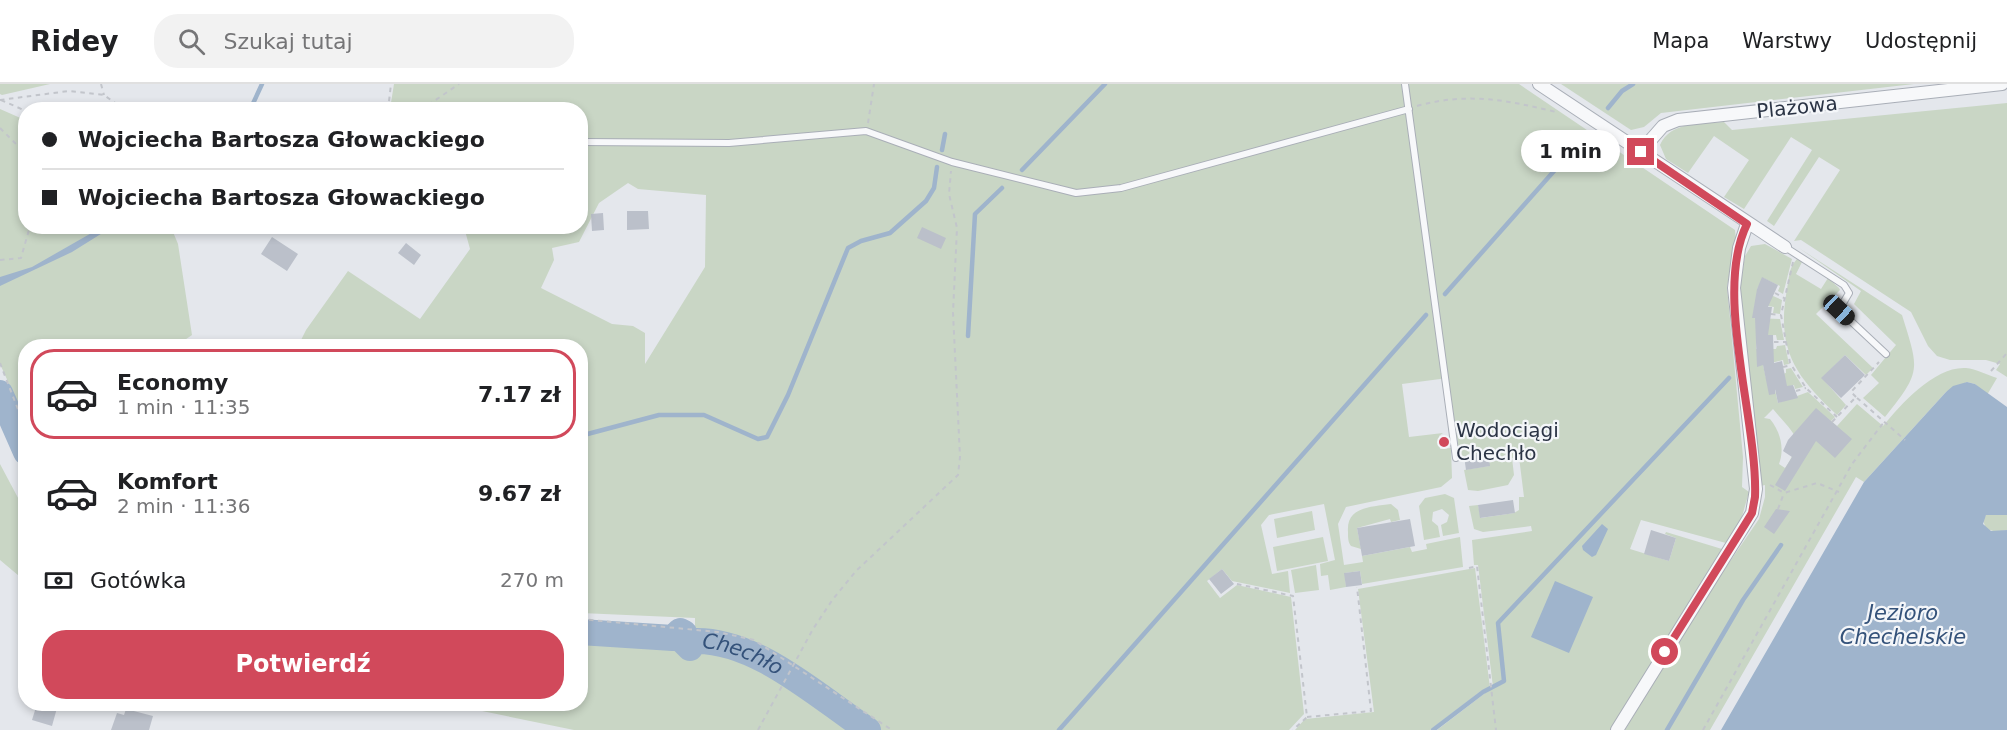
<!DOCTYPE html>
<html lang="pl">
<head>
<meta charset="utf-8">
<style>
  :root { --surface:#fff; --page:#f2f2f2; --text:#202124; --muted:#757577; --line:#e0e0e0; --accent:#d1495b }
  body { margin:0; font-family:"DejaVu Sans",sans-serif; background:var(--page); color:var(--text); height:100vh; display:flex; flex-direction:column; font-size:22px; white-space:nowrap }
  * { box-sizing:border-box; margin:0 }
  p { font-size:20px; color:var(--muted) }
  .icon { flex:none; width:33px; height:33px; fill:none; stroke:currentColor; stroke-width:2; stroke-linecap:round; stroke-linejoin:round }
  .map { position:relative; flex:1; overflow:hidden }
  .panel { position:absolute; left:18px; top:255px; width:570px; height:372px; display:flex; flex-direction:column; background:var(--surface); border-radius:24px; box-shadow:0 3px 9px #0003 }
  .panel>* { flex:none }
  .hud { position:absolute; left:18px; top:18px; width:570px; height:132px; border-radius:24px; box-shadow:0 3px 9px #0003; display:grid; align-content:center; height:132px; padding:0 24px; background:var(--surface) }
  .end { position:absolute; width:27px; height:27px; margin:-14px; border:8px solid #d1495b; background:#fff; box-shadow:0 0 0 3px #fff }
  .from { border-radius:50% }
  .bubble { position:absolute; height:42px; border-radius:21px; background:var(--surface); box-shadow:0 3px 9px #0003; font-size:20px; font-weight:800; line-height:42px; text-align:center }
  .car { position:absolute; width:18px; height:36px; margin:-18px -9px; border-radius:8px; box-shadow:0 0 4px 2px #0007; background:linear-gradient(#222 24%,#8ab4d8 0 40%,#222 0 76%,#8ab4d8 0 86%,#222 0) }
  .hud b { display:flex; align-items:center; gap:21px; height:57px; font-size:22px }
  .hud b+b { border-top:2px solid var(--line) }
  .hud i { width:15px; height:15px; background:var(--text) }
  ul { padding:10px 0 0; list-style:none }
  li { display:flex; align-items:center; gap:18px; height:90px; margin:0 12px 9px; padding:0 12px; border:3px solid transparent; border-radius:24px }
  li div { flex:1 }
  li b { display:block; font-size:22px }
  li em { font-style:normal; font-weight:800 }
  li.on { border-color:var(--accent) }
  li>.icon { width:54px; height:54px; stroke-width:1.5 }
  .pay { display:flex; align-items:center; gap:15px; height:66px; padding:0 24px; font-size:22px }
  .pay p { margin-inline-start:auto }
  .cta { display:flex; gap:12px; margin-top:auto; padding:12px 24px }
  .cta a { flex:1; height:69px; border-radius:24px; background:var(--accent); color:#fff; font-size:24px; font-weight:800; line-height:69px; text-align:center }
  header { display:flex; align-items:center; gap:36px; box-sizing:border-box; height:84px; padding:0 30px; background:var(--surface); border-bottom:2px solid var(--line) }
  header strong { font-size:28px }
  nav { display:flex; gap:33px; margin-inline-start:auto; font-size:21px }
  .search { width:420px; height:54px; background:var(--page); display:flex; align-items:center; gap:15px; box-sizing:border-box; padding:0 21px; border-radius:24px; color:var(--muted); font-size:22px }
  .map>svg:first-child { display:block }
</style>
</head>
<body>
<header>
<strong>Ridey</strong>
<div class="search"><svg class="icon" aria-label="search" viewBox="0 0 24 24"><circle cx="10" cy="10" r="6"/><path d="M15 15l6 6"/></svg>Szukaj tutaj</div>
<nav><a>Mapa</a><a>Warstwy</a><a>Udostępnij</a></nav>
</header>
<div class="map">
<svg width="2007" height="646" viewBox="0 0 2007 646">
  <rect width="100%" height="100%" fill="#e4e7ec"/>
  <path fill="#c9d6c5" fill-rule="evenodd" d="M0 0H50L2 11 0 10Z
    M394 0H1519L1735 146 1736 156 1727 203 1743 373 1742 403 1749 408 1741 436 1726 459 1641 436 1630 465 1669 477 1676 454 1665 450 1666 448 1722 465 1610 646H1437L1493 603 1478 481H1474L1472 456 1532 447 1531 442 1483 448 1474 445 1469 422 1478 421 1481 434 1514 429 1519 426V413H1524L1519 373 1512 374 1514 391 1508 401 1478 407 1468 406 1464 386 1489 382V378L1500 376 1499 367 1460 373 1448 294 1402 300 1409 353 1443 349 1439 352 1440 365 1451 364 1452 394 1441 403 1346 423 1338 440 1344 481 1363 478 1362 472 1410 463 1412 468 1427 465 1426 460 1460 453 1463 483 1362 500 1360 487 1345 489 1346 503 1330 506 1328 491 1321 492 1320 480 1335 476 1324 420 1269 431 1261 441 1272 490 1288 487 1290 509 1232 497 1222 485 1207 497 1220 514 1237 501 1291 513 1304 630 1289 646H878L750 563 729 556 695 551V534L581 529 580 262H298L306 246 348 187 420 235 470 165 464 143 580 142V26L390 25ZM628 99 638 105 706 111 705 183 645 280V249L633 242 612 240 541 204 554 176 552 164 579 158 599 119Z
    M1561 0H1914L1661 29 1644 43 1631 46Z
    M2007 19V293L1996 286 2000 280 1986 276H1950L1937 272 1928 262 1911 228 1801 156 1794 157 1840 86 1819 73 1774 142 1767 137 1812 66 1791 53 1744 125 1724 113 1749 76 1714 52 1688 89 1666 75 1660 61C1670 37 1702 40 1724 38L1732 46Z
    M0 25 25 36 26 142 171 143 178 160 192 251 176 262H26L25 335 0 280Z
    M1765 160 1792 175 1783 210 1778 207 1780 202 1763 194 1757 205 1782 216 1780 230 1773 229 1774 223 1755 220 1753 234 1780 235 1784 256H1777L1776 251 1756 252V265H1776L1777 262 1785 261 1789 280 1784 281 1783 276 1763 281 1766 294 1786 289V285L1791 284 1803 303 1795 305 1794 301 1775 306 1778 319 1808 308 1835 333 1831 337 1816 324 1852 355 1837 342 1857 320 1883 342C1901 320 1935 282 1966 284 1976 285 1987 291 1997 294L1987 311 1975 300 1967 298 1946 308 1864 398 1856 393 1710 646H1625L1707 511 1759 435 1765 413V401L1761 402 1740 205 1745 172 1751 162ZM1773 325C1794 351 1806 353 1785 384L1779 380C1785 364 1780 347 1770 335L1764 334Z
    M1799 164 1902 231C1919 286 1922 287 1885 333L1863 314 1879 299 1871 291 1896 261 1854 220 1861 207Z
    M1797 175 1802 178 1796 190 1821 205 1828 194 1839 204 1840 206 1816 230 1873 284 1866 291 1845 271 1822 294 1846 321 1837 331C1795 292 1776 265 1787 205 1789 194 1789 183 1797 175Z
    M0 380 25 427V497L0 476Z
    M1445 410 1454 414 1459 449 1443 452 1441 441 1447 438 1449 431 1442 425 1433 428 1432 437 1438 442 1440 453 1424 456 1419 422 1425 414Z
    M1391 420 1398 426 1400 436 1391 438 1390 435 1357 444 1361 465 1351 462C1348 458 1348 454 1348 448 1346 423 1370 423 1391 420Z
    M1312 427 1315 446 1277 454 1274 435Z
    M1993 430 2007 431V446L1997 448 1986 445 1983 436 1986 431Z
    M1323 453 1328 477 1277 487 1273 463Z
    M1316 481 1319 506 1295 509 1291 486Z
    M1475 484 1490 604 1481 607 1430 646H1295L1305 635 1374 628 1358 505Z
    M581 553 720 562 747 570 858 646H574L448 620H580Z"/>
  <path fill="#9fb4cc" d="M102 143H112L72 168 0 202V193L32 183Z
    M1967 298 1975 300 2007 323V431H1986L1983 440 1991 447 2007 446V646H1721L1864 398 1946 308 1953 302Z
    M1602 440 1608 445 1596 471 1592 473 1583 466 1582 462Z
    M1555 497 1593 513 1569 569 1531 553Z"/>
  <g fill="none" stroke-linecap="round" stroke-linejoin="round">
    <path stroke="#9fb4cc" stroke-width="4.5" d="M1608 24 1622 7 1633 0
      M250 26 262 0
      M942 66 945 50
      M1022 86 1105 0
      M62 147 68 142
      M1445 210 1586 51
      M968 252 975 130 1002 104
      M580 352 659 331H704L758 355 767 353 788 311 848 164 861 157 890 149 926 117 934 104 937 83
      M1059 646 1426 231
      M1433 646 1483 608 1504 597 1498 539 1729 294
      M1667 646 1743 516 1781 461"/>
    <g stroke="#9fb4cc" stroke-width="26">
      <path d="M0 309 26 368"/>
      <path id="s1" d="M580 548 673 554 680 547 684 549V558L690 564 694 557C756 555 818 613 868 646"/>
    </g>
  </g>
  <path fill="#bbc0ca" d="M627 127H648L649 145 627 146Z
    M603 129 604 146 592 147 591 130Z
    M922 143 946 154 941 165 917 154Z
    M272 153 298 170 287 187 261 170Z
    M406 159 421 171 414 181 398 169Z
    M1762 193 1778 201 1768 223H1772L1768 251H1773L1774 279 1782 277 1787 302 1793 301 1798 314 1778 319 1775 305V310L1769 311 1763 281 1757 283 1755 234H1752L1757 205Z
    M1845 271 1865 291 1841 314 1821 294Z
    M1816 324 1852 355 1835 374 1816 357 1785 407 1775 401 1792 373 1783 367 1788 356Z
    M1488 369 1490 382 1466 386 1464 372Z
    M1513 416 1515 429 1480 434 1478 421Z
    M1776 425 1790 427 1774 450 1764 443Z
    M1410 435 1415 462 1362 472 1357 444Z
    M1651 446 1676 454 1669 477 1644 470Z
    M1222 485 1234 500 1221 510 1209 495Z
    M1360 487 1362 501 1346 503 1344 489Z
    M37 620 57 624 52 642 32 636Z
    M126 625 153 632 149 646H111L117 629 124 631Z"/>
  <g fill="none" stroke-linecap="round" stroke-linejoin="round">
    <g stroke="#a9aeb7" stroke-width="8">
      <path id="service" d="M1405 0 1456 374
        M580 58 729 59 866 47 952 78 1076 109 1121 104 1409 25
        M1785 163 1844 201 1849 209 1839 226 1886 270"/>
    </g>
    <g stroke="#a9aeb7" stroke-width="14">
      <path id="minor" d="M1539 0 1785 163
        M1641 67 1663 42 1678 36 2002 0
        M1617 646 1752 429 1756 405 1734 204 1739 164 1747 140"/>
    </g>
    <path stroke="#c2c5cb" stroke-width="2" stroke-dasharray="4.5 4.5" stroke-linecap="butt" d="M101 0 104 11
      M0 16 69 7 104 11 125 26
      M1 16 26 27
      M1417 22C1467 8 1507 16 1556 28
      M388 26 391 0
      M421 26 459 0
      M868 39 874 0
      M0 44 16 60 26 63
      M0 176 21 174 30 142
      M1793 178 1781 231 1790 279 1806 304 1837 333
      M1775 209 1784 214
      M1771 230 1781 231
      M1774 258H1786
      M0 279 26 346
      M1783 283 1791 281
      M1991 287 2007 269
      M1796 307 1806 304
      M1856 313 1851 308 1879 278
      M1832 338 1856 313 1905 356
      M1770 401 1784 409 1817 399 1839 408
      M1778 425 1784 409
      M1469 484 1477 482 1496 646
      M1237 500 1293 512 1307 633 1293 646
      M580 535 718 548 754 556 892 646
      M1307 633 1371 627 1357 503
      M758 646 813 545 833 515 856 487 958 391 960 373 953 229 957 144 949 110 951 87
      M1703 646 1852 380 1884 338"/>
    <use href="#service" stroke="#f7f8fa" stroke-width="6"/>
    <use href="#minor" stroke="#f7f8fa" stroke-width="12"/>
  </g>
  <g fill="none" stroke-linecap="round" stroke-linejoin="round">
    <path stroke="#d1495b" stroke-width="8" d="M1641 68 1747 140C1713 209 1758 336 1755 413L1752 429 1744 442 1665 568"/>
  </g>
  <circle fill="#d1495b" stroke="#f4f6f9" stroke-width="2" cx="1444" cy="358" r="6"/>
  <g text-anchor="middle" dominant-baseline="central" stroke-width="4.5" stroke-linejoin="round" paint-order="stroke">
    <g font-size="20" fill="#2b3445" stroke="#f4f6f9">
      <text transform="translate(1797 23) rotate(-6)">Plażowa</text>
    </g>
    <g font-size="20" fill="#2b3445" stroke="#f4f6f9" text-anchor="start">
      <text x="1456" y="346">Wodociągi<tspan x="1456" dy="23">Chechło</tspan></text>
    </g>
    <g font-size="21" font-style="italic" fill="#34527a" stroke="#f4f6f9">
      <text x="1903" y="529">Jezioro<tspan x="1903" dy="24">Chechelskie</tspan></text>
      <text stroke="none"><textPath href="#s1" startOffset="184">Chechło</textPath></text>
    </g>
  </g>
</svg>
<i class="end from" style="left:1665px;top:568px"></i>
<i class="end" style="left:1641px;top:68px"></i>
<div class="bubble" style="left:1521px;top:46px;width:99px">1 min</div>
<i class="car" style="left:1839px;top:226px;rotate:133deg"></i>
<div class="hud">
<b><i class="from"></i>Wojciecha Bartosza Głowackiego</b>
<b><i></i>Wojciecha Bartosza Głowackiego</b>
</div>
<section class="panel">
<ul>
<li class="on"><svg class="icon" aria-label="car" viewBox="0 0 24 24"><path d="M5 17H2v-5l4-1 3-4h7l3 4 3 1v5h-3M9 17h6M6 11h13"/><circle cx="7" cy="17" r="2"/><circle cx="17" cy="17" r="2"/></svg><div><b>Economy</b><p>1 min · 11:35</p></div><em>7.17 zł</em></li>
<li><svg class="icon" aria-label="car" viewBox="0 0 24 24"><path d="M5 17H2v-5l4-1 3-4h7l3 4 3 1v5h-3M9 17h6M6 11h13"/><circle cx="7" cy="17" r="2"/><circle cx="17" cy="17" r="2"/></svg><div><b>Komfort</b><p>2 min · 11:36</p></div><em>9.67 zł</em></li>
</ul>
<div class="pay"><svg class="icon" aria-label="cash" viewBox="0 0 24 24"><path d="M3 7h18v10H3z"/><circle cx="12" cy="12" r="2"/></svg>Gotówka<p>270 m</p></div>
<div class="cta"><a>Potwierdź</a></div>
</section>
</div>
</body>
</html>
